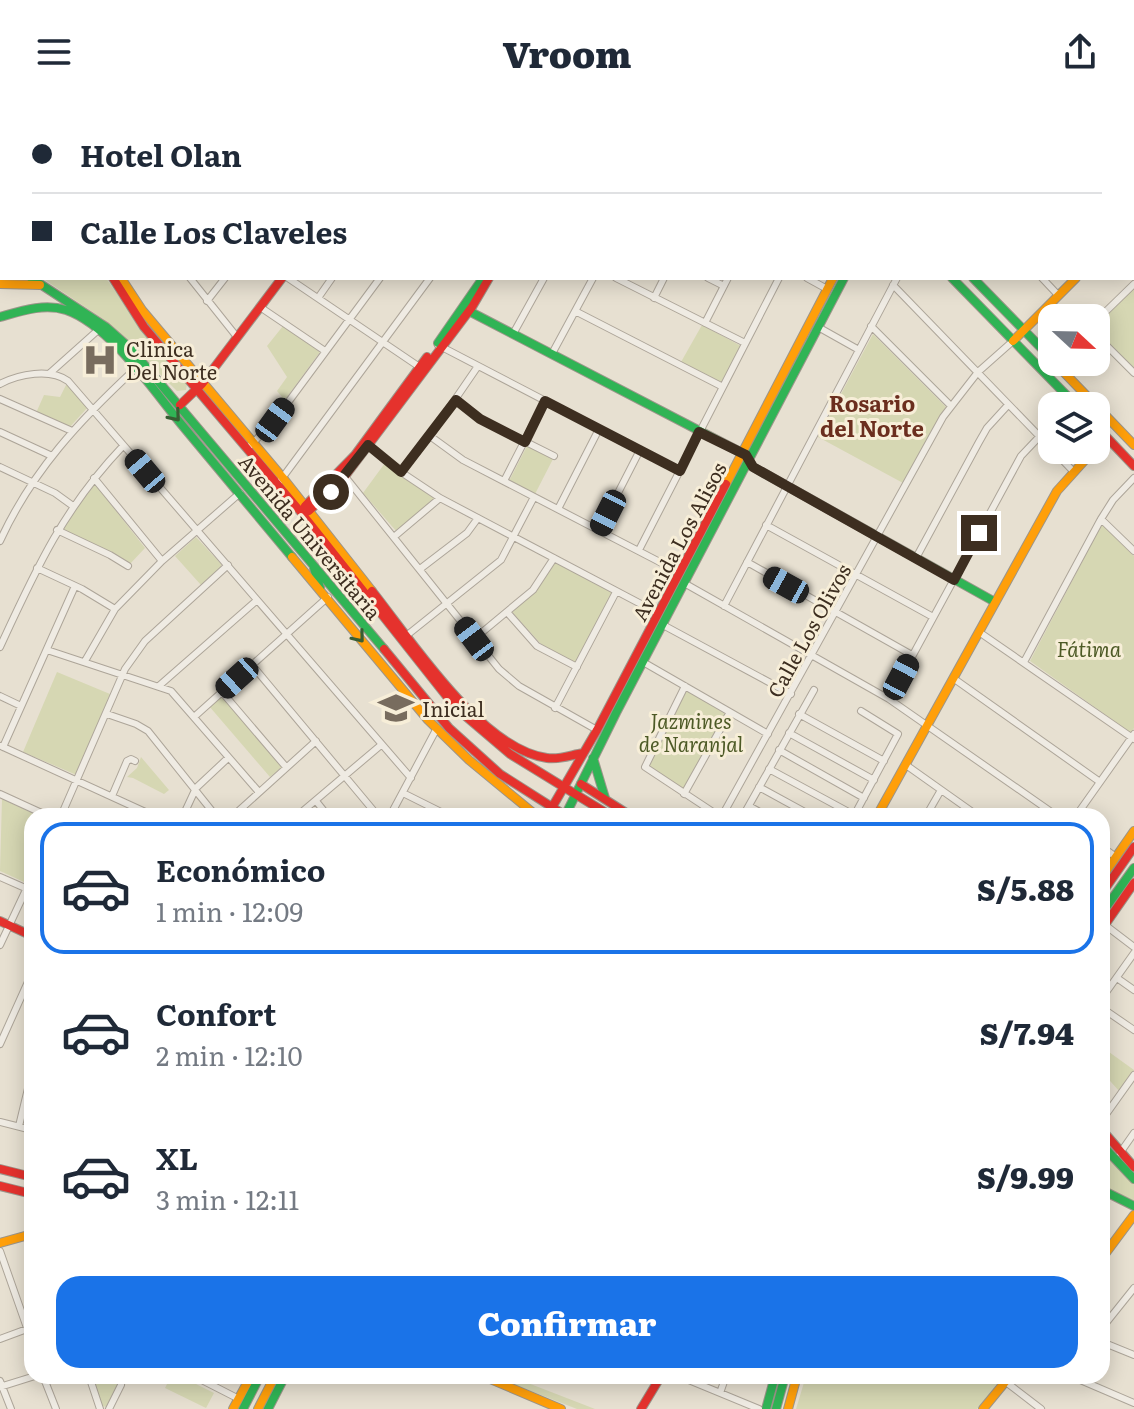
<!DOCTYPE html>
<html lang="es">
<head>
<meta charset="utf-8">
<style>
  :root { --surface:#fff; --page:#f2f2f3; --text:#1f2937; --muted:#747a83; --line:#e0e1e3; --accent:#1a73e8 }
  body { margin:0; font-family:Literata,serif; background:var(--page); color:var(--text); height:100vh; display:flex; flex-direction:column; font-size:30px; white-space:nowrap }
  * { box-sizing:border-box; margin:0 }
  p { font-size:26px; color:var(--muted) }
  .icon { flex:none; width:44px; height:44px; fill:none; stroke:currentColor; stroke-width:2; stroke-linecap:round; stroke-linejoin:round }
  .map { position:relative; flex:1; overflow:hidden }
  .sheet { position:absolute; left:24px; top:704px; width:1086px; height:576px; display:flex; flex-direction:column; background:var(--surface); border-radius:24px; box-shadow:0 4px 20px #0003 }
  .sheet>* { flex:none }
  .hud { position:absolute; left:0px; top:0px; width:1134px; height:176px; box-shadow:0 4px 20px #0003; display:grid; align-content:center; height:176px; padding:0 32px; background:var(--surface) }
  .needle { width:52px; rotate:112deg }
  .tools { position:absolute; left:1038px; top:200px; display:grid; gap:16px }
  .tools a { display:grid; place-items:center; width:72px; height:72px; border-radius:16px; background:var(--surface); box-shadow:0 4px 20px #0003; font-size:40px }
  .end { position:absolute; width:36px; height:36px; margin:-18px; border:10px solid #3d2e20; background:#fff; box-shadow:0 0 0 4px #fff }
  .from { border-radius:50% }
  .car { position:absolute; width:24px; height:48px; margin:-24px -12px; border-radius:10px; box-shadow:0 0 6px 2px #0007; background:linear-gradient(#222 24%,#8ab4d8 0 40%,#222 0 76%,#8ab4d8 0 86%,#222 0) }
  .hud b { display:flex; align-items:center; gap:28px; height:76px; font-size:30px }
  .hud b+b { border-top:2px solid var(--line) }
  .hud i { width:20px; height:20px; background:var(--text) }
  ul { padding:14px 0 0; list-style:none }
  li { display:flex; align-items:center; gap:24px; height:132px; margin:0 16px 12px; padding:0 16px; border:4px solid transparent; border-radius:24px }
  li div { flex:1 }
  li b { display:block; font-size:30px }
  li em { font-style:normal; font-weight:800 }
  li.active { border-color:var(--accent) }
  li>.icon { width:72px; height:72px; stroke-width:1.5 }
  .cta { display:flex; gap:16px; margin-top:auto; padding:16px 32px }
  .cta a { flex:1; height:92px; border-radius:24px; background:var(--accent); color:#fff; font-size:32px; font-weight:800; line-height:92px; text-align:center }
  header { display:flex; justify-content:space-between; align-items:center; height:104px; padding:0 32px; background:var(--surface); font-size:36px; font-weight:800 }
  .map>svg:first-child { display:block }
</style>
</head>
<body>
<header><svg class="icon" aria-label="menu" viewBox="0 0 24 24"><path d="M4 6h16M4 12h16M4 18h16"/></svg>Vroom<svg class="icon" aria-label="share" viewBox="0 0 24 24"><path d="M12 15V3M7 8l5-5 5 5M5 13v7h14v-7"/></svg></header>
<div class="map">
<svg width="1134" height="1305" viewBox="0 0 1134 1305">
  <rect width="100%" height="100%" fill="#e7e0d1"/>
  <path fill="#d6d7b3" d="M42 174H106L156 246 187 280 186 286 177 287 106 217Z
    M1134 184V265L1096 226V221Z
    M702 221 741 242 721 279 681 258Z
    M283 222 320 248 284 297 280 295 282 293 277 287 287 273 267 242Z
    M873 230 946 303 903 379 818 333Z
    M67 279 88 303 69 324 36 309 44 291 60 293Z
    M527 342 553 355 535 390 509 377Z
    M385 359 436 396 397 428 363 389Z
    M95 380 145 444 129 461 61 425Z
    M1102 420 1134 452V624L1131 629 1030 557Z
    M196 433 221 460V463L201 481 175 452Z
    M555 457 612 488 576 559 541 540 512 508 543 477Z
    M57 568 110 590 102 609 105 611 79 672 23 648Z
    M687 586 727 609 683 688 648 664V659Z
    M220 591 282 663 270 673 209 602Z
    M141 653 169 686 164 690 133 674 127 673 137 664Z
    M2 695 39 712H32V761L24 778 0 767Z
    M1102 943 1134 966 1120 988 1102 968Z
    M1102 1049 1134 1080V1098L1102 1082Z
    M92 1272H105L120 1280 107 1303 102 1302Z
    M171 1272H185L184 1274 214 1289 206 1304 165 1284Z
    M806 1272H1003L977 1305H796Z
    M515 1274 595 1305H577L513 1280Z"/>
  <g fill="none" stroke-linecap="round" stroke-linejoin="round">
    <g stroke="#ada599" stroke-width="8">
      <path id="street" d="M369 0 373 2
        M805 0 809 2
        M898 0 902 2
        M997 0 999 2
        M1107 0 1108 2
        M126 2V0
        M181 2 182 0
        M231 2 233 0
        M270 2 271 0
        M530 2 531 0
        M632 2 633 0
        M678 2V0
        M725 2V0
        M853 2V0
        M986 2 987 0
        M1130 2 1132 0
        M1132 59 1134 57
        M1132 144 1134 146
        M190 174 237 233
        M288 174 421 264
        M616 174 745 239
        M708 174 724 182
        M807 174 827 185
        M1042 174 1058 191
        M893 181 1073 367
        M318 194 332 174
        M654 194 664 174
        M207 197 225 174
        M260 203 325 247
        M575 207 723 283
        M1096 217 1134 180
        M705 219 728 174
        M871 222 951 302
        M818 223 859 246
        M513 230 544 174
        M1096 231 1134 269
        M438 241 680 367
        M554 246 593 174
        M50 269 97 227
        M0 280C19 270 50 264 68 277L411 674
        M0 295 72 327
        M456 296 480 315 554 352
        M0 328 52 352
        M430 332 463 356 679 468
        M368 341 401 368 440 394 658 509
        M250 342 275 316 380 174
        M0 363 55 389 73 402
        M401 368 430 332 478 262
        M343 370 499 565 519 582 597 626
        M94 374 162 457
        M280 377 430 174
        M504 377 545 297
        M558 405 599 325
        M1101 415 1134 447
        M766 421 933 513
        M57 426 110 451 128 462
        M599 426 640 346
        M395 432 440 394
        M0 437C32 367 80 316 135 265
        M639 446 779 174
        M916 454 979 338 987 324 1008 301
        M747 458 912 551
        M37 464 82 485 115 505
        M420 465 467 429 478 414
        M684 479 889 595 1057 712
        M724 502 897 174
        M507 508 537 542 577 563
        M663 521 791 590
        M979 528 1134 635
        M406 532 501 456 534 393
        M474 535 533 486 554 454
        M0 543C36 465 63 405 123 342
        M47 546 171 587 258 687
        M85 557 115 505 162 457 240 389
        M643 558 768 630
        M1024 558 1101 415 1113 396 1134 374
        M252 561 378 712
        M953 574 1100 678
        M160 581 256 497
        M685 582 645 663 719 712
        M222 588 286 663
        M0 592 21 602
        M889 595 1021 352 1039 333
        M555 604 616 488
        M107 610 136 620 148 627 216 712
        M799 610 884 657
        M194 613 328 493
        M789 629 874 676
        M1 642 154 712
        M3 643 75 482
        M779 646 864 694
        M906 661 978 712
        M769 665 854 711
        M759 683 812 712
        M403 689 449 712
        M0 690 48 712
        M684 690 730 608
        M112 692 127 657 131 655 135 657
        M316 697 328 712
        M749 702 767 712
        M61 712 125 565 145 537 228 461
        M183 712 196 684 228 654
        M233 712 316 637
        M297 712 381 641
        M390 712 437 624
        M722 712 943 313 978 268 1013 237
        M743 712 814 586
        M854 712 898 630 861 607
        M926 712 941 686
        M1076 712 1134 630
        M1102 743 1116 753
        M0 773 32 787
        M1105 821 1134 843
        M0 841 32 773
        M1117 874 1134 886
        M1102 894 1134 849
        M1102 904 1134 926
        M0 940 32 869
        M1102 1016 1134 971
        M0 1018 32 1026
        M19 1022 32 968
        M1120 1049 1134 1029
        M0 1147 32 1238
        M1102 1224 1134 1184
        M0 1235 27 1225
        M1102 1238 1134 1251
        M43 1272 56 1305
        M89 1272 100 1305
        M194 1272 239 1295
        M679 1272 759 1305
        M1071 1272 1134 1299
        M0 1277 11 1305
        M1006 1278 1041 1305
        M0 1283 35 1272
        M720 1289 726 1272
        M109 1305 121 1281"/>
    </g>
    <g stroke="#9c958a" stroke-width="10">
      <path id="fast" d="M65 0 66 2
        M585 0V2
        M411 2 413 0
        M31 174 106 223 131 245 384 545
        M952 174 1077 302
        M973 174 1052 255
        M463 204 746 351 753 363 995 498
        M0 213C21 207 44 199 66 206 110 221 153 286 182 321 219 365 255 409 292 453
        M438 239 483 174
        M314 464 320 484
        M593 654 605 694
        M565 712 616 609 844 174
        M1102 809 1134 764
        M1102 1041 1134 1075
        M1102 1086 1134 1102
        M243 1305 260 1272
        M268 1305 285 1272
        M766 1305 775 1272
        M776 1305 785 1272"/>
    </g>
    <g stroke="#9c958a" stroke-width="10">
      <path id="slow" d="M7 0 10 2
        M926 2 927 0
        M0 106 2 102
        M1132 120 1134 118
        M0 151 2 152
        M121 174 142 206 283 374 372 487
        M0 180 40 181
        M1013 237 1076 174
        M1054 258 1134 341
        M726 380 833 174
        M292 453 428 616 469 656 537 712
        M877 712 1057 387 1094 346
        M1102 773 1134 727
        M0 1139 32 1130
        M1102 1154 1134 1111
        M483 1272 561 1305
        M233 1305 251 1272
        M258 1305 275 1272
        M788 1305 797 1272
        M983 1305 1010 1272"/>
    </g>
    <g stroke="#9c958a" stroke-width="10">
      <path id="jam" d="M48 0V2
        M30 2 31 0
        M909 2 910 0
        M0 66 2 62
        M113 174 144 223 300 407 456 604 510 650 611 712
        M180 301 202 280 282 174
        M1096 322 1134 362
        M305 402 355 351 427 253
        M309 407 345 372 472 203 489 174
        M372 487C411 536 481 645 547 654 559 656 571 651 583 649
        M384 545 449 624 500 670 566 712
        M581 680 631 712
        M547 712 597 626 726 380
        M1102 789 1134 743
        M0 817 32 832
        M1102 825 1134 779
        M1102 1026 1134 1063
        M0 1065 32 1073
        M0 1082 32 1090
        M641 1305 661 1272"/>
    </g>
    <use href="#street" stroke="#efebe3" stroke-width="6"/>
    <use href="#fast" stroke="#30b455" stroke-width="8"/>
    <use href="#slow" stroke="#ff9f0a" stroke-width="8"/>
    <use href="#jam" stroke="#e5322d" stroke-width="8"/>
  </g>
  <defs><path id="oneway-chevron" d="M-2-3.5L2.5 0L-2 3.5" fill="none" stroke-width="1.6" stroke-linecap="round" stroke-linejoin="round" transform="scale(2)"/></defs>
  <g stroke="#385d33">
    <use href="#oneway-chevron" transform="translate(175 312) rotate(50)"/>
    <use href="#oneway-chevron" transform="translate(359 533) rotate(51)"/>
  </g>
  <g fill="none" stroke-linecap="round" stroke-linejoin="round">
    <path stroke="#3d2e20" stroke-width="10" d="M331 388 368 341 401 368 456 296 480 315 525 338 545 297 680 367 699 328 746 351 753 363 954 476 979 429"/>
  </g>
  <defs>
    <g id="hospital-bare" transform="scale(2.76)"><path d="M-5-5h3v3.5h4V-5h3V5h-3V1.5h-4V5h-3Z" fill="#786c5e" stroke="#f7eed8" stroke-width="2.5" paint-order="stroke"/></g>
    <g id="school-bare" transform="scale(2.76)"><path d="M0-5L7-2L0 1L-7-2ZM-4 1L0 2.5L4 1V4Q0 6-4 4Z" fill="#786c5e" stroke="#f7eed8" stroke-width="2.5" paint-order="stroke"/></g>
  </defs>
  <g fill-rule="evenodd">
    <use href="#hospital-bare" x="100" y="256"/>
    <use href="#school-bare" x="396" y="604"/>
  </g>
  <g text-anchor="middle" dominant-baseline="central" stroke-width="6" stroke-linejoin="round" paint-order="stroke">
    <g font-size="20" fill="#3d2e20" stroke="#f7eed8" text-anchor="start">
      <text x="126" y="244">Clinica<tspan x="126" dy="23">Del Norte</tspan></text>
      <text x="422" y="604">Inicial</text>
    </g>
    <g font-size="20" fill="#3d2e20" stroke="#f7eed8">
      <text transform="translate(311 432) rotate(50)">Avenida Universitaria</text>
      <text transform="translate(678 437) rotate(-62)">Avenida Los Alisos</text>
      <text transform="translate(808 526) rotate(-61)">Calle Los Olivos</text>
    </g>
    <g font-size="20" font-style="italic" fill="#4d5a26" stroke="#f7eed8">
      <text x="1089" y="544">Fátima</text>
      <text x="691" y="616">Jazmines<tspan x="691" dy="23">de Naranjal</tspan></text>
    </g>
    <g font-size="22" font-weight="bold" fill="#6b2e1e" stroke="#f7eed8">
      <text x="872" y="298">Rosario<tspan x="872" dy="25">del Norte</tspan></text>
    </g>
  </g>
</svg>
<div class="tools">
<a><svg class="needle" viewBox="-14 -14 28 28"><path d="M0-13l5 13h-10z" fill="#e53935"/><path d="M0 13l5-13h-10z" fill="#747a83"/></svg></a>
<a><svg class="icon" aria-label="layers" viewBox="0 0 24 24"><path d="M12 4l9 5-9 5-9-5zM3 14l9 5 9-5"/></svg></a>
</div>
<i class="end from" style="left:331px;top:388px"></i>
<i class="end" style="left:979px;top:429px"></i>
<i class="car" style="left:275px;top:316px;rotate:36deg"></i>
<i class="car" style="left:145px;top:367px;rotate:320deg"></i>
<i class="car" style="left:608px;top:409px;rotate:207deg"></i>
<i class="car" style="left:786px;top:481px;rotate:299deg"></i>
<i class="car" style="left:474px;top:535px;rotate:323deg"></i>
<i class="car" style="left:901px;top:573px;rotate:28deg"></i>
<i class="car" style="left:237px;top:574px;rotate:228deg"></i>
<div class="hud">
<b><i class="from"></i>Hotel Olan</b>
<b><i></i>Calle Los Claveles</b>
</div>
<section class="sheet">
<ul>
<li class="active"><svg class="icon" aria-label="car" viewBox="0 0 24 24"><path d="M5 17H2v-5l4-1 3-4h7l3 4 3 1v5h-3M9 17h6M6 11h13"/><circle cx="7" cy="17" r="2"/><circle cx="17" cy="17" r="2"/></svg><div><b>Económico</b><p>1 min · 12:09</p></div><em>S/5.88</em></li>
<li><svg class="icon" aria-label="car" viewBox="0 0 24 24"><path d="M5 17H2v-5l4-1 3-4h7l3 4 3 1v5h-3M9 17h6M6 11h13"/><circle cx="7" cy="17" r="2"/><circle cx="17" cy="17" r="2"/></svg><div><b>Confort</b><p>2 min · 12:10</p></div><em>S/7.94</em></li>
<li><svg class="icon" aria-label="car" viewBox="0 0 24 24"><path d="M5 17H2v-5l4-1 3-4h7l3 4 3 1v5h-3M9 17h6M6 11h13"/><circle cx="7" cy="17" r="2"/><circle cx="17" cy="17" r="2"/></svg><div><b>XL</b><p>3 min · 12:11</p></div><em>S/9.99</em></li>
</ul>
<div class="cta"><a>Confirmar</a></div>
</section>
</div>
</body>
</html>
